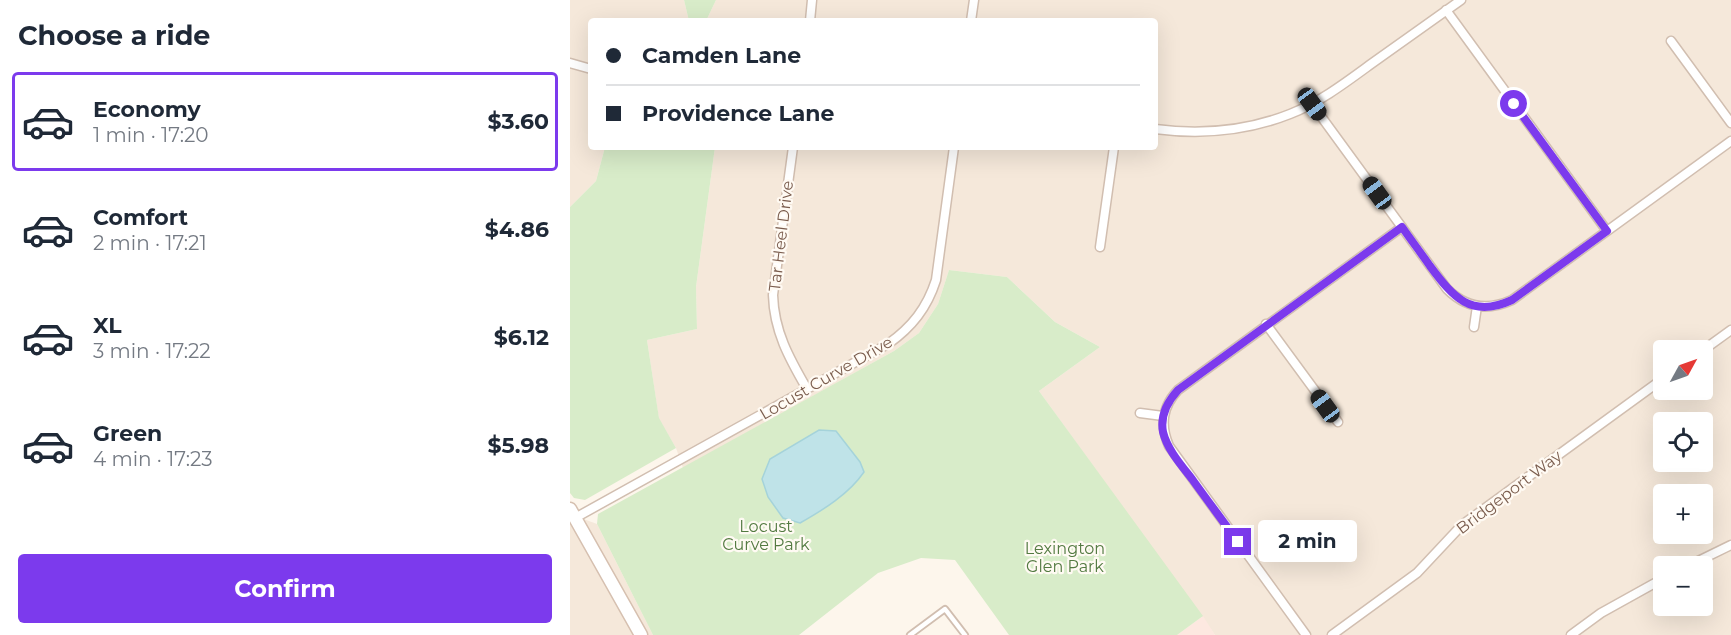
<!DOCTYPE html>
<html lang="en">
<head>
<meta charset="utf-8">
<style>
  :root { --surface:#fff; --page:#f2f2f3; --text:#1f2937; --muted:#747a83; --line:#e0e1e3; --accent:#7c3aed }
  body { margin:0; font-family:Montserrat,sans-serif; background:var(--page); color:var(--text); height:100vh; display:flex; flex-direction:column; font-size:22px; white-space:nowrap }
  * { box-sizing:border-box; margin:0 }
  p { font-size:20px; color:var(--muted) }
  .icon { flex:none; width:33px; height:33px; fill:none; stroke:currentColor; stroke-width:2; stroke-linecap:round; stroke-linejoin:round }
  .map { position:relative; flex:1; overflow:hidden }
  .side { display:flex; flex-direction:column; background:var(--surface); width:570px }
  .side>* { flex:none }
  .hud { position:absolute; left:18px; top:18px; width:570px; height:132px; border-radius:6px; box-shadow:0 6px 24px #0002; display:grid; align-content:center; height:132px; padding:0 18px; background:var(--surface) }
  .needle { width:39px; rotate:50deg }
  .tools { position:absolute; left:1083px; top:340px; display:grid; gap:12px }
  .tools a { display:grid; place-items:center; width:60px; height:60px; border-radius:6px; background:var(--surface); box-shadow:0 6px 24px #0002; font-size:30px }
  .end { position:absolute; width:27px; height:27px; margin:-14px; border:8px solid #7c3aed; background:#fff; box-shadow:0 0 0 3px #fff }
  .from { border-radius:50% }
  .bubble { position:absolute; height:42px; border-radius:6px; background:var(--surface); box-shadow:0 6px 24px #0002; font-size:20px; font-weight:700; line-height:42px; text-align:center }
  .car { position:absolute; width:18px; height:36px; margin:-18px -9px; border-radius:8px; box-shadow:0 0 4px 2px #0007; background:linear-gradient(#222 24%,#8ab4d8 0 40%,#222 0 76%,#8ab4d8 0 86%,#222 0) }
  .hud b { display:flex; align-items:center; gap:21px; height:57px; font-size:22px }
  .hud b+b { border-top:2px solid var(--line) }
  .hud i { width:15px; height:15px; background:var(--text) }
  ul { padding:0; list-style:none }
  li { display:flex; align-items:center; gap:18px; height:99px; margin:0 12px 9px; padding:0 6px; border:3px solid transparent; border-radius:6px }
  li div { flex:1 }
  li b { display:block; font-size:22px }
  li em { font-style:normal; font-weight:700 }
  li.selected { border-color:var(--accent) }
  li>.icon { width:54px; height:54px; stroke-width:1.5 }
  h2 { padding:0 18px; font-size:27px; line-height:72px }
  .button { display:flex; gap:12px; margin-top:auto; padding:12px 18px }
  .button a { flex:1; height:69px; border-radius:6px; background:var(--accent); color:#fff; font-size:24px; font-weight:700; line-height:69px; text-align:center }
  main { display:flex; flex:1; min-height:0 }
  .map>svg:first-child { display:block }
</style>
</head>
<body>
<main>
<section class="side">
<h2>Choose a ride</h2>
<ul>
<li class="selected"><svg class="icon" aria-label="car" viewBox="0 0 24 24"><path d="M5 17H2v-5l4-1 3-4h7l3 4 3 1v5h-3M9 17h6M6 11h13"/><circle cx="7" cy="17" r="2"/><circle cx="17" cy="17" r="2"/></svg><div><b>Economy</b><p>1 min · 17:20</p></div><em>$3.60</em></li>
<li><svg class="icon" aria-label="car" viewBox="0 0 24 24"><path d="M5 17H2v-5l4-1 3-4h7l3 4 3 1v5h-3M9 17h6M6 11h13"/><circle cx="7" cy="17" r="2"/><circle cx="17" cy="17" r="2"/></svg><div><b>Comfort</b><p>2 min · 17:21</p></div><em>$4.86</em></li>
<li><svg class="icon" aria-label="car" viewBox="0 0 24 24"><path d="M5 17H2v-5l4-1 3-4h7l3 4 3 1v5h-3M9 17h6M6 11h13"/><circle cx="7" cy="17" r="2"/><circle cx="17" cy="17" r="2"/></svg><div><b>XL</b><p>3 min · 17:22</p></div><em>$6.12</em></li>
<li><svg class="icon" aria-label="car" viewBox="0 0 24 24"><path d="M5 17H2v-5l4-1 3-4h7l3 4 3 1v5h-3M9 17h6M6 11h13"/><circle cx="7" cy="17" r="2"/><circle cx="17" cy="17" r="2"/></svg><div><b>Green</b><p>4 min · 17:23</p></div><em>$5.98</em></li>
</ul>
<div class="button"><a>Confirm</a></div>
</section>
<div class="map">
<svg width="1161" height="635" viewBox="0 0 1161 635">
  <rect width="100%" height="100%" fill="#fdf6ec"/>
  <path fill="#f5e8da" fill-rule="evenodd" d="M0 0H114L119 21H21V147H35L26 181 0 207Z
    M146 0H1161V635H645L469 391 530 347 485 322 437 277 379 270 368 304 349 333 324 351 113 468 106 448 89 419 77 340 127 329 126 287 145 147H585V21H136ZM1094 351H1132V390H1094ZM1094 423H1132V462H1094ZM1094 495H1132V534H1094ZM1094 567H1132V606H1094Z
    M0 514 27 524 83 635H0Z"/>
  <path fill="#fde8e0" d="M633 616 645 635H607Z"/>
  <path fill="#d8ecc9" d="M114 0H146L136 21H119Z
    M35 147H145L126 287 127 329 77 340 89 418 106 448 15 500 4 498 0 493V207L26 181Z
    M379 270 437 277 485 322 530 347 469 391 633 616 607 635H439L385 560 351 558 308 573 229 635H83L27 524 28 514 324 351 349 333 368 304Z"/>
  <path fill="#bfe3e8" stroke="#a5d3da" stroke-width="1.5" d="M249 430 266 431 290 462 294 472C279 494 253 510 230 523L213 518 198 497 192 479 200 459Z"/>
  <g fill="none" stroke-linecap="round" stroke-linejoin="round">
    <g stroke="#d1beb0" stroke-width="8">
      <path id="service" d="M340 635 375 609 395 635"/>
    </g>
    <g stroke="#d1beb0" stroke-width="11">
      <path id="minor" d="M876 10 1037 231
        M240 21 242 0
        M401 21 404 0
        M1101 41 1161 123
        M0 63 21 69
        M742 104 877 289C896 308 918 311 942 300L1161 141
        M585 129C631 135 677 131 720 114 750 102 775 83 801 64 831 43 861 21 891 0
        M223 147 203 295C204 331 219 358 237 389
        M530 247 544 147
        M696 324 768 422
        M904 327 907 306
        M1132 351 1161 330
        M570 413 593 416
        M5 518 318 344C342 327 357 308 366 280L384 147
        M1116 567 1161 545
        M736 635 599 446C590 425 592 407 608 390L832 227
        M762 635 847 573 892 525 1094 378
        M1001 635 1031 613 1094 578"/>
    </g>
    <g stroke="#d6c0b0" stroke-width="15">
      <path id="secondary" d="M0 509 71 635"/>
    </g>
    <use href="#service" stroke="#fff" stroke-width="4.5"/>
    <use href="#minor" stroke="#fff" stroke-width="8"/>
    <use href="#secondary" stroke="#fff" stroke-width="12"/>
  </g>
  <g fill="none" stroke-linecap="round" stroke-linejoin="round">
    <path stroke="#7c3aed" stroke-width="8" d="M668 542C653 521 637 500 622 479 611 465 597 449 593 432 590 416 598 401 608 390L832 227C841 240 851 253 860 266 883 297 901 319 942 300L1037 231 944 104"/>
  </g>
  <g text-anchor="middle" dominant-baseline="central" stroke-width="4.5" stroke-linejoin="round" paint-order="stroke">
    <g font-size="16" fill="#7a5c4d" stroke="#fffaf3">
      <text transform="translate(211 236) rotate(-83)">Tar Heel Drive</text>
      <text transform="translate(256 378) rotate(-30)">Locust Curve Drive</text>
      <text transform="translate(939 492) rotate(-37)">Bridgeport Way</text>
    </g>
    <g font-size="16" fill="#537a41" stroke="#fffaf3">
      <text x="196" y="526">Locust<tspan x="196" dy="18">Curve Park</tspan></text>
      <text x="495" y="548">Lexington<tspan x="495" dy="18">Glen Park</tspan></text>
    </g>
  </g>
</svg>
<div class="tools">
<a><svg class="needle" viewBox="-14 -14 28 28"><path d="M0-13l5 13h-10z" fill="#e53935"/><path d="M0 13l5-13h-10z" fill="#747a83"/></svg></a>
<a><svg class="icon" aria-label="locate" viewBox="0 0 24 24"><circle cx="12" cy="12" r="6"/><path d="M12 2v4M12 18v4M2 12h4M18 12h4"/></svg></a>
<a>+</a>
<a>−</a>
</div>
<i class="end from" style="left:944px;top:104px"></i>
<i class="end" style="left:668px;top:542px"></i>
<div class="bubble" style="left:688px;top:520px;width:99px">2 min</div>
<i class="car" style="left:742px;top:104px;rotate:144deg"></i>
<i class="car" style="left:807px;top:193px;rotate:324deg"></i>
<i class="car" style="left:755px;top:406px;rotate:324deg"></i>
<div class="hud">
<b><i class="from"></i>Camden Lane</b>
<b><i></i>Providence Lane</b>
</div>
</div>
</main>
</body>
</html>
